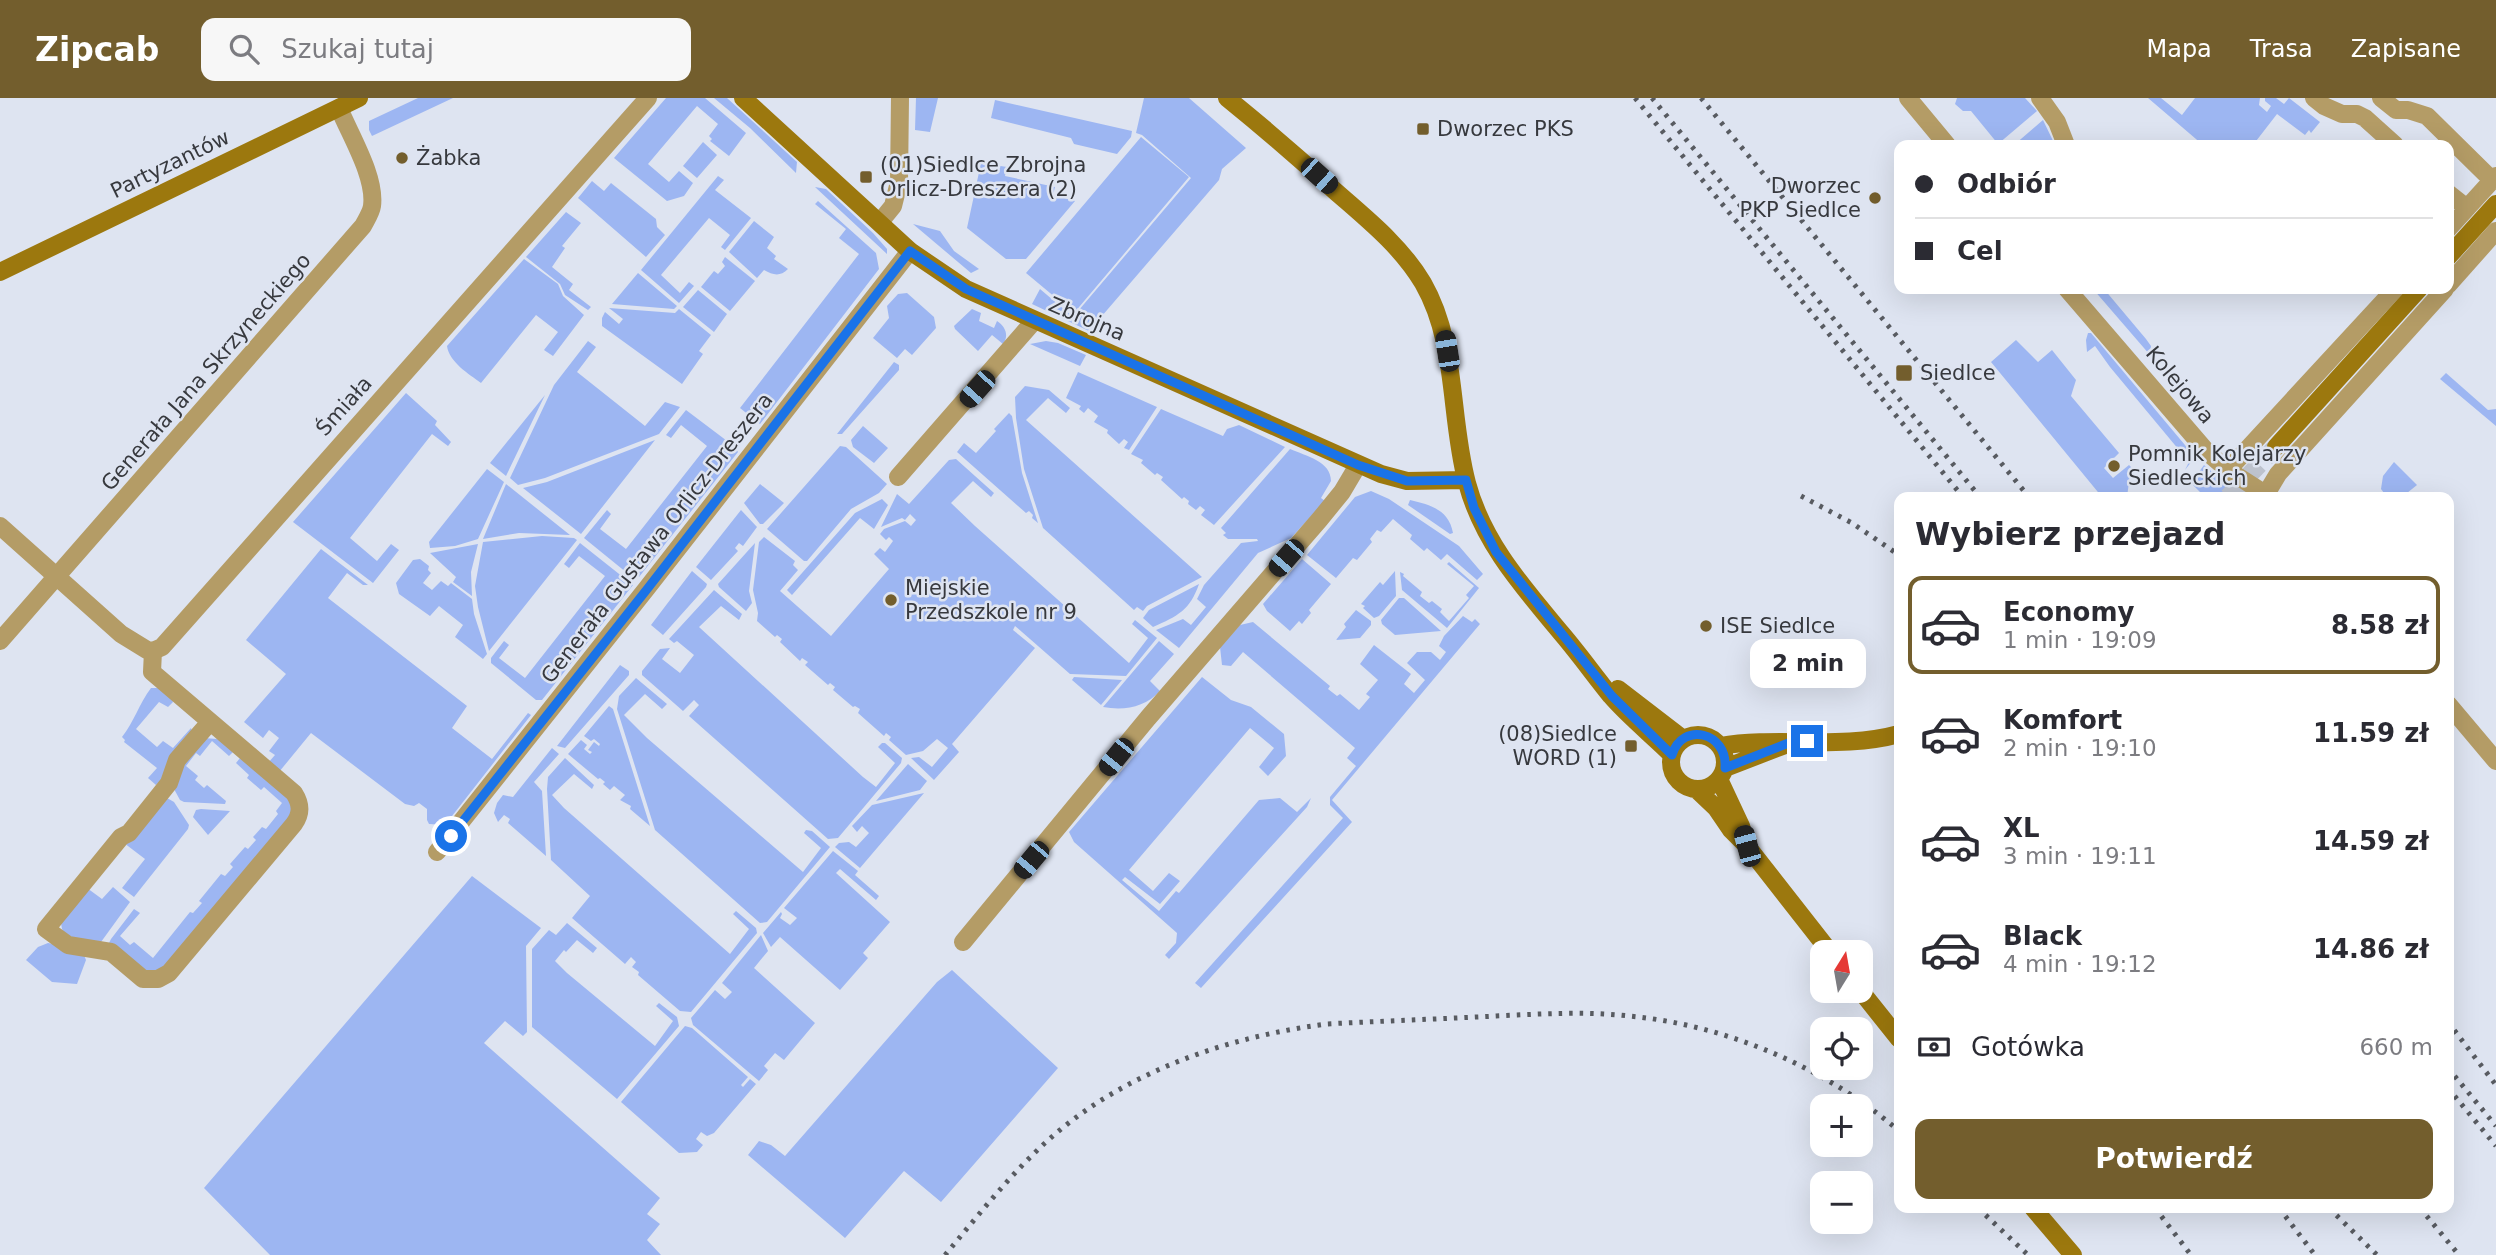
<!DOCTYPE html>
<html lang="pl">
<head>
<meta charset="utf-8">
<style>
  :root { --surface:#fff; --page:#f7f7f7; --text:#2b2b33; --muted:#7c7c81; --line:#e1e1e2; --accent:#735e2d }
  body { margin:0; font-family:"DejaVu Sans",sans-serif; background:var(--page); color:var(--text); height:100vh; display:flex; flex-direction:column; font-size:26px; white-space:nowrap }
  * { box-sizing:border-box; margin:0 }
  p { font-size:23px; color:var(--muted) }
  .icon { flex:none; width:38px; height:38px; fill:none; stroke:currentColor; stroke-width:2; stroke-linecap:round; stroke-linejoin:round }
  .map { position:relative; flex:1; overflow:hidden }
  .sheet { position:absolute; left:1894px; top:394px; width:560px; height:721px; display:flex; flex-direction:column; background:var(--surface); border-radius:14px; box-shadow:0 7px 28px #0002 }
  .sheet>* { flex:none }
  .guide { position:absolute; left:1894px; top:42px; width:560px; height:154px; border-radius:14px; box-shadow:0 7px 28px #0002; display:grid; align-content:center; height:154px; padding:0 21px; background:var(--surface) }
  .needle { width:46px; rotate:11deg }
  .fabs { position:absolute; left:1810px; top:842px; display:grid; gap:14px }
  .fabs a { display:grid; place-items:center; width:63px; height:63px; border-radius:14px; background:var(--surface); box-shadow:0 7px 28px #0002; font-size:35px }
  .end { position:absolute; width:32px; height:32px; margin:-16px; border:9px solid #1a73e8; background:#fff; box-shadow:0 0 0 4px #fff }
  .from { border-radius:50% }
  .bubble { position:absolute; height:49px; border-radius:14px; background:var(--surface); box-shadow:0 7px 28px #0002; font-size:23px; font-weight:700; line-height:49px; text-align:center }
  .car { position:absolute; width:21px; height:42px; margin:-21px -10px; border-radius:9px; box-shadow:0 0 5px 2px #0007; background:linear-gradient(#222 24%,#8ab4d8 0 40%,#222 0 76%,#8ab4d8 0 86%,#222 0) }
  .guide b { display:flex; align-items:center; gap:24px; height:66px; font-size:26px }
  .guide b+b { border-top:2px solid var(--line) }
  .guide i { width:18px; height:18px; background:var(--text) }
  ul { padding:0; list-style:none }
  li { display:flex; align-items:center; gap:21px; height:98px; margin:0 14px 10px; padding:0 7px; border:4px solid transparent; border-radius:14px }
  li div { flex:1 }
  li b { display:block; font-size:26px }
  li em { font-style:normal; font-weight:700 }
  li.current { border-color:var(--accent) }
  li>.icon { width:63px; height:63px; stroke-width:1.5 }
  h2 { padding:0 21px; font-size:32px; line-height:84px }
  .pay { display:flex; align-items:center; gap:18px; height:77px; padding:0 21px; font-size:26px }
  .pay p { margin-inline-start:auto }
  .action { display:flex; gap:14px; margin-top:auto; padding:14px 21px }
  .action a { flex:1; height:80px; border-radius:14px; background:var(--accent); color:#fff; font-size:28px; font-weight:700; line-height:80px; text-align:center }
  header { display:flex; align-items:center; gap:42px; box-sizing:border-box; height:98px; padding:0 35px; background:var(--accent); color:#fff }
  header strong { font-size:33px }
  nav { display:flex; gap:38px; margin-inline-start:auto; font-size:24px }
  .search { width:490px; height:63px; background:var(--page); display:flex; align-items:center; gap:18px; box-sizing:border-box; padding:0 24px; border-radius:14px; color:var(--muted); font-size:26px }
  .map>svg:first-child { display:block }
</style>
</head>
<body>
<header>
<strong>Zipcab</strong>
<div class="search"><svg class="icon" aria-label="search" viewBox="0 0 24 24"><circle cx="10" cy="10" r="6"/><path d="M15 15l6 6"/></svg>Szukaj tutaj</div>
<nav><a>Mapa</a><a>Trasa</a><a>Zapisane</a></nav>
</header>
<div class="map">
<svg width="2496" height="1157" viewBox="0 0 2496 1157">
  <rect width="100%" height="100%" fill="#dee4f1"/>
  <path fill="#9db6f2" d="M418 0H453L372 38 369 32V23Z
    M666 0H705L746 35 729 58 710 43 712 41 709 38 718 26 697 8 648 66 669 84 679 73 693 85 684 98 667 103 614 60Z
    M714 0H727L797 64 796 75 750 30Z
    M916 0H938L930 34 915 32Z
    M1144 0H1189L1246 50 1222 71 1219 82 1089 233 1032 206 1040 191 1073 219 1191 80 1142 37 1136 35Z
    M1957 0H2025L2037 13 1998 46 1971 13H1963L1955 6Z
    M2148 0H2161L2182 17 2195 0H2260L2259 7 2267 14 2271 8 2265 3V0H2276L2284 6 2289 0 2320 24 2311 35 2309 32 2305 37 2277 16 2253 47H2203Z
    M995 2 1132 33 1131 39 1117 56 1074 46 1071 40 991 20Z
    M2043 22 2055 47H2014Z
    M1141 39 1189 79 1074 215 1026 175Z
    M703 44 717 57 697 80 683 68Z
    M981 65 1007 69 1005 78 1055 89 1053 97 1075 103 1026 161H1006L967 130Z
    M718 78 724 82 715 92 751 120 725 152 721 149 730 137 709 120 661 177 680 195 689 184 694 188 679 205 641 172Z
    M592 83 604 93 611 85 656 121 657 129 665 137 646 159 578 100Z
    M815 89 826 91 873 135 887 151V156Z
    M818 103 876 155 879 171 760 326 740 310 859 156 839 140 846 131 815 106Z
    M566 114 581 125 562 148 565 150 552 169 573 186 569 192 591 209 588 212 565 197 560 186 526 159Z
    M754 123 774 139 767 150 776 158 774 161 788 171C780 179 773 177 764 172L757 180 729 154Z
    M913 126 940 133 954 153 979 171 971 175Z
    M725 159 755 183 730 213 701 189 714 173 718 176 725 168 722 164Z
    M524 161 558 186 563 198 584 217 553 258 544 252 558 234 536 217 481 285C469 276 449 264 447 248Z
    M638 175 677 208 674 211 612 206Z
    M2093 191H2104L2146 241 2151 248 2150 257Z
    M698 192 727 216 714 234 683 209Z
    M907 195 934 219 936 230 912 257 905 251 897 260 873 240 889 220 887 208 898 196Z
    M609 210 675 215 679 211 711 237 699 253 703 256 682 286 602 228V220L605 214 619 226 623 221Z
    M972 211 981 215 979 223 994 230 997 223C1006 229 1009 238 1003 246L992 237 978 253 955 231 954 228Z
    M2088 235H2091L2195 359 2185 372 2189 364 2110 269 2095 248 2087 254 2086 242Z
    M2016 242 2038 264 2052 252 2076 282 2071 298 2119 355 2104 370 2113 380 2129 367 2131 369 2127 399H2102L1991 264Z
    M588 243 596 249 577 274 645 328 665 304 680 309 659 336 545 380 518 387 510 380 554 287Z
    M1046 243 1058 245 1086 257 1080 268 1030 246Z
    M894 264 899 267V272L842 336H837Z
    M1078 274 1157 309 1129 352 1124 350 1128 344 1124 341 1119 346 1107 335 1108 332 1094 324 1098 318 1088 310 1084 315 1079 311 1081 308 1066 300Z
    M2446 275 2488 312 2496 311V328L2440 281Z
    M1025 288 1049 292 1070 310 1066 315 1048 300 1026 322 1202 479 1147 508 1143 513 1137 509 1134 512 1043 430 1024 371 1016 320 1015 299Z
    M406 295 437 323 435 327 451 344 448 348 432 336 350 440 377 463 391 446 399 452 373 485 293 424Z
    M545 297 506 378 490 365Z
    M1161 311 1223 338 1227 331 1239 327 1285 349 1214 427 1201 417 1205 412 1200 408 1196 412 1188 406 1189 403 1184 399 1182 401 1161 382 1163 379 1157 375 1155 377 1141 365 1143 362 1131 356Z
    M686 312 735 349 738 354 639 479H632L584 440 607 412 611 416 600 431 626 451 707 348 681 327 671 340 666 337Z
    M1009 315 1012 318 1022 375 1038 425 1032 420 1033 417 1029 413 1026 415 957 354 964 345 976 355 996 333 994 331Z
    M863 328 888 350 874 365 853 349 851 342Z
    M655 342 581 436 523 390 547 384Z
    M840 348 846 349 887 386 879 395 851 411 807 463H804L767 431Z
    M1290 351C1306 358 1331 363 1331 383L1321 400 1325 403 1291 440 1258 455 1179 550 1156 532 1183 521 1191 527 1206 509 1197 501 1204 487 1241 445 1258 443 1257 441H1228L1223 437 1226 435 1221 430Z
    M956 361 994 395 991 399 973 383 951 405 975 428 1129 565 1148 540 1132 526 1135 522 1157 540 1126 578 1070 576 1015 528 1013 532 1035 550 952 646 959 654 934 682 911 660 919 659 932 669 948 650 937 641 923 653 906 657 889 642 891 639 886 635 884 638 858 615 860 611 855 608 853 609 833 592 835 589 830 585 828 587 805 567 808 564 802 560 800 563 780 544 782 541 777 537 775 539 757 523 758 515 753 492 759 444 764 439 795 463 793 467 798 472 780 493 831 538 889 471 874 456 880 450 885 454 893 443 889 439 886 442 880 436 884 431 905 423 911 428 916 422 910 416 905 422 902 420 881 429 897 396 909 406 949 362Z
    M2394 364 2417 387 2402 399H2387L2381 391 2383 378Z
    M2204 367 2224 384 2223 386 2230 395 2227 399H2205L2191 385Z
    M487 371 504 384 478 441 455 448 430 450 429 444Z
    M506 386 570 437 519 435 483 441Z
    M760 386 784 405 763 426H760L744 405Z
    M1371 393 1389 401 1459 448 1483 476 1477 482 1447 456 1441 462 1427 450 1424 453 1410 441 1412 437 1393 421 1381 434 1377 432 1370 441 1372 444 1357 462 1353 460 1336 480 1307 457 1355 399Z
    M882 401 888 407 874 431 860 420 792 497 787 492 855 415Z
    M1410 402C1431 407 1449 412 1453 435L1450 436 1408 407Z
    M741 412 757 429 743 448 739 445 735 450 738 453 711 482 696 469Z
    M542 438 574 440 577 442 489 553 478 509 475 488 483 444Z
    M580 445 633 487 542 602H536L491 565V560L504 543 509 547 499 560 525 580 605 478 579 458 569 470 564 466Z
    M755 445 749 493 752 505 746 513 719 489 718 486Z
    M478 446 471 474 472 498 453 484 456 479 430 455Z
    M321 451 368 487H363L347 475 328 500 467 608 452 630 492 661 528 615 531 617 445 727 429 726 427 722V711L419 705 414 708 405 706 311 635 279 674 268 665 275 657 269 653 279 640 269 632 263 640 244 624 286 576 246 542Z
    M420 461 429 468 428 472 431 475 423 485 432 492 441 483 448 488 451 485 472 501 474 516 487 556 483 561 455 539 463 527 439 508 430 518 399 496 396 485 413 462Z
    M1302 461 1331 486 1309 512 1311 515 1302 526 1299 523 1290 533 1267 513 1263 506Z
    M1449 464 1479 490 1447 530 1402 492 1400 474 1404 476 1403 478 1422 494 1420 498 1429 505 1432 503 1442 511 1440 514 1449 523 1469 500 1466 497 1474 488 1447 466Z
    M692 473 707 486 706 489 663 537 651 527Z
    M1395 473 1396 498 1379 518 1374 520 1363 510 1365 508 1361 506 1380 484 1383 487Z
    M1199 486C1190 512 1178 518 1153 529L1143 520 1149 512Z
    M714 492 742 516 739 522 721 508 699 529 863 679 876 689 895 665 878 649 882 645H885L902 660 901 665 838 740 828 741 689 618 699 607 694 602 683 613 642 577V573L660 551 670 550 662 561 680 575 694 557 677 543 674 545 669 541Z
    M1399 500H1404L1441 533 1395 537 1382 526 1381 522Z
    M1356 512 1371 523V527L1360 540 1336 542 1346 529 1344 526Z
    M1463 518 1472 524 1475 521 1480 526 1332 702 1352 724 1201 890 1195 885 1343 720 1330 707V699L1356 668 1347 660 1355 650 1243 554 1231 568 1222 567 1220 549 1240 527 1253 524 1330 588 1328 591 1337 598 1340 596 1359 612 1370 599 1366 596 1378 582 1360 566 1374 547 1411 576 1404 586 1414 595 1425 582 1407 565 1417 554H1431L1440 562 1446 554 1439 548 1444 538Z
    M1159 543 1174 556 1150 583 1160 593C1145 609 1125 613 1103 609Z
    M620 567 629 573V577L565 650 557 648Z
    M1074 579 1122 582 1101 607 1072 582Z
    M1202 579 1231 602 1251 609 1284 636 1286 658 1268 678 1259 669 1274 650 1250 630 1129 772 1153 793 1169 775 1180 783 1160 806 1125 779 1122 782 1159 813 1176 793 1179 795 1259 702 1280 700 1297 714 1311 700 1307 709 1169 861 1165 857 1176 845 1177 835 1074 744 1069 734Z
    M636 580 667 606 662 611 645 596 624 617 647 640 803 774 821 750 804 735 806 732 812 733 830 749 767 824 760 825 655 732 617 611 619 598Z
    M151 590H158L172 601 173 604 168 609 159 604 136 631 157 649 163 643 173 650 191 630 192 633 168 677 156 687 148 680 157 670 124 644 125 642 122 639C134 624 139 606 151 590Z
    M609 608 613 611 650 728 630 711 631 708 620 702 625 697 614 688 610 692 603 686 605 684 600 680 598 681 568 656 581 642 587 647 584 651 590 656 592 654 588 652 594 644 599 648 600 646 594 641 591 643 584 638Z
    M204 640 217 641 233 650V654L229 658 212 643 200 658 196 655 186 668 198 678 195 682 204 690 207 687 226 703 225 706 184 704 180 702 174 691 180 669Z
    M552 650 559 656 534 684 542 693 546 758 508 725 510 721 504 717 498 724 494 715 497 705 503 697 513 699Z
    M240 660 289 697 294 716 164 871 151 876 109 845 111 841 134 811 140 815 120 838 130 847 134 844 153 860 190 814 193 815 202 805 199 803 221 776 225 778 233 769 230 766 245 749 248 751 256 742 253 739 262 729 266 731 278 716 276 713 282 705 264 689 261 692 247 680 249 677 236 665Z
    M565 660 594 687 592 691 574 676 552 697 564 710 730 856 749 831 733 816 736 813 756 830 757 835 691 914 680 913 638 877 639 874 632 869 636 864 631 859 625 866 572 820 590 798 551 762 547 691 548 679Z
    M908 666 927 683 920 692 876 703Z
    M924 695 860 770 835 749 839 745 849 744 856 749 869 735 862 728 857 734 852 728 872 707Z
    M167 700 174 704 189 727 188 731 134 799 122 790 145 761 124 745Z
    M201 711 230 713 208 737 193 719 196 712Z
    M833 753 858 773 855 777 879 798 876 802 840 771 836 775 890 824 863 855 868 860 840 892 780 839 771 849 763 835 781 814 782 816 780 820 790 827 797 820 784 810Z
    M472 778 541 830 526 848 527 934 523 938 505 923 484 945 660 1100 647 1116 660 1126 647 1142 661 1157H270L204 1090Z
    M113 789 130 804 101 844 67 839 62 831 61 825 87 790 102 801Z
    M567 825 597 850 593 855 577 842 566 854 564 852 555 863 567 875 655 948 673 923 656 908 659 905 677 919 679 928 617 1001 532 929V851L549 832 556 837Z
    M761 837 768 853 754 870 815 925 784 962 775 955 764 968 768 972 759 983 693 927 691 920 715 892 725 901 732 894 722 885Z
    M48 845C63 847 65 857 84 857L86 862 77 886 52 884 26 862 38 849Z
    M952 872 1058 970 941 1104 904 1073 845 1140 748 1057 759 1043 771 1047 785 1058 937 884Z
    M685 928 692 930 748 979 741 987 743 989 750 981 756 986 714 1035 707 1038 701 1034 696 1041 703 1047 697 1054 679 1055 621 1004Z"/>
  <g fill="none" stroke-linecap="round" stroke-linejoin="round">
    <path stroke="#bdc2cd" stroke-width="18" stroke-dasharray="18 9" stroke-linecap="butt" d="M2228 399 2276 349"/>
    <path stroke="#b49c66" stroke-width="18" d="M1908 0 1947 47
      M2040 0 2057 24 2066 47
      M2314 0 2324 8 2342 16H2357L2365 20 2395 47
      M2381 0 2396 12H2408L2427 18 2492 82
      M2448 95 2467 110
      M880 124 893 108 899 84 900 0
      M2448 131 2496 78
      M2448 187 2496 133
      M2067 191 2208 355 2228 372 2270 399
      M2228 372 2395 191
      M898 379 1034 223
      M2266 396 2278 376 2445 191
      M0 428 121 536 147 552 153 553 162 549 648 0
      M0 543 363 128C366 122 371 115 372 108 376 79 350 37 339 10
      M153 553 152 574 294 695C301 706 302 715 294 726L169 875 158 881H143L111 854 68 847 46 831 121 739 129 735 169 685 177 662 210 624
      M2448 606 2496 663
      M437 754 647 490 910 153
      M963 844 1148 620 1320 421 1342 394 1358 367"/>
    <path stroke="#9c780e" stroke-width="18" d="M743 0 910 153 966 191 1381 376 1407 383 1466 382
      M1227 0C1264 30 1300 61 1335 93 1367 121 1401 148 1423 185 1458 246 1449 318 1467 385 1483 445 1523 489 1562 536 1579 556 1594 577 1611 598 1629 619 1652 637 1672 657
      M2448 159 2496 106
      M0 174 359 0
      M2276 349 2419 191
      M1618 591 1683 641
      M1671 664a27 27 0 1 1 54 0a27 27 0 1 1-54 0Z
      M1720 648C1779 638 1841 652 1899 636
      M1725 670 1785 647
      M1719 681 1741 728 1745 742
      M1696 691 1716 710 1731 732 1747 748 1830 854
      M1860 892 1899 941
      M2033 1110 2073 1157"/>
    <path stroke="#585b61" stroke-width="5" stroke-dasharray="3.5 7" stroke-linecap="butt" d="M1635 0 1963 399
      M1652 0 1980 399
      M1701 0 2029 399
      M1801 398 1852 425 1899 457
      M2448 924 2496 987
      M2448 970 2496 1028
      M2448 990 2496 1048
      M1978 1110 2028 1157
      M2155 1110 2191 1157
      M2279 1110 2315 1157
      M2329 1110 2377 1157
      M2420 1110 2459 1157
      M945 1157C977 1119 1008 1079 1045 1045 1121 975 1226 939 1326 926 1383 923 1440 921 1496 918 1541 916 1585 913 1629 918 1726 927 1825 969 1899 1033"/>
  </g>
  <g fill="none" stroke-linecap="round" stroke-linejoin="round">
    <path stroke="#1a73e8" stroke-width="9" d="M451 738 648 490 910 153 966 191 1358 367 1407 383 1466 382 1474 410 1496 454 1612 598 1672 657C1682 623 1728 634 1725 670L1791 644 1807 643"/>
  </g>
  <g fill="#735e2d" stroke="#dee4f1" stroke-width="2.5">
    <rect x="1416" y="24" width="14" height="14" rx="3.5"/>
    <circle cx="402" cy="60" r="7"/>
    <rect x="859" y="72" width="14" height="14" rx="3.5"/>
    <circle cx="1875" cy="100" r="7"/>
    <rect x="1895" y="266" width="18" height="18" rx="3.5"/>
    <circle cx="2114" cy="368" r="7"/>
    <circle cx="891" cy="502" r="7"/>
    <circle cx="1706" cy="528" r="7"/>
    <rect x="1624" y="641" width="14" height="14" rx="3.5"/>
  </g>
  <g text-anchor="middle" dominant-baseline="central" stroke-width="5" stroke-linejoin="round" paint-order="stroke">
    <g font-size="21" fill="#37393e" stroke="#dee4f1" text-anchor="start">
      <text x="1437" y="31">Dworzec PKS</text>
      <text x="416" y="60">Żabka</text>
      <text x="880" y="67">(01)Siedlce Zbrojna<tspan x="880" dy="24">Orlicz-Dreszera (2)</tspan></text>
      <text x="1861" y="88" text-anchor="end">Dworzec<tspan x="1861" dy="24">PKP Siedlce</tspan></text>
      <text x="1920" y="275">Siedlce</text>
      <text x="2128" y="356">Pomnik Kolejarzy<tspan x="2128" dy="24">Siedleckich</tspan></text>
      <text x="905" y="490">Miejskie<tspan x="905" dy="24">Przedszkole nr 9</tspan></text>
      <text x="1720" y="528">ISE Siedlce</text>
      <text x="1617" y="636" text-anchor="end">(08)Siedlce<tspan x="1617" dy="24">WORD (1)</tspan></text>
    </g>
    <g font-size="21" fill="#37393e" stroke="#dee4f1">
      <text transform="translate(170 66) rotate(-26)">Partyzantów</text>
      <text transform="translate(1087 221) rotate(23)">Zbrojna</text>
      <text transform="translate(206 274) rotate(-49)">Generała Jana Skrzyneckiego</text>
      <text transform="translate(2180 287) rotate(50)">Kolejowa</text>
      <text transform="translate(344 308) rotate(-48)">Śmiała</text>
      <text transform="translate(657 440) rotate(-52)">Generała Gustawa Orlicz-Dreszera</text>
    </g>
  </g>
</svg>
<div class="fabs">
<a><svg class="needle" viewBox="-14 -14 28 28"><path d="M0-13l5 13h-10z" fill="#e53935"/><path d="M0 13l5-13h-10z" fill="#7c7c81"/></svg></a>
<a><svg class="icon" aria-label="locate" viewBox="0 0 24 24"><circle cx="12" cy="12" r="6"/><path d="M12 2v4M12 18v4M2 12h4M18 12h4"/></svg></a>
<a>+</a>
<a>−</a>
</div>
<i class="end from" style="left:451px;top:738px"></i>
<i class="end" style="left:1807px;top:643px"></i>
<div class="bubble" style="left:1750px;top:541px;width:116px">2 min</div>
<i class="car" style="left:1319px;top:78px;rotate:132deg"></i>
<i class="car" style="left:1447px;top:253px;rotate:351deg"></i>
<i class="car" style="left:977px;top:291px;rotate:222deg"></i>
<i class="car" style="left:1286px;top:460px;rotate:221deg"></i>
<i class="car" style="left:1116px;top:659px;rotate:219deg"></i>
<i class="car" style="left:1747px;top:748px;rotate:345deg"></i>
<i class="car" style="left:1031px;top:762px;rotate:220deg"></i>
<div class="guide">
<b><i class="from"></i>Odbiór</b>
<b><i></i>Cel</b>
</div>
<section class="sheet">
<h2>Wybierz przejazd</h2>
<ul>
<li class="current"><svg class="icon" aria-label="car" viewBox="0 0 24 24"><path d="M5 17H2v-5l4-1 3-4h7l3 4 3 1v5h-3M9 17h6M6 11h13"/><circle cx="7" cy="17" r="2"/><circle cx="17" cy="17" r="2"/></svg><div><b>Economy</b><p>1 min · 19:09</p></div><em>8.58 zł</em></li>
<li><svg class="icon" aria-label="car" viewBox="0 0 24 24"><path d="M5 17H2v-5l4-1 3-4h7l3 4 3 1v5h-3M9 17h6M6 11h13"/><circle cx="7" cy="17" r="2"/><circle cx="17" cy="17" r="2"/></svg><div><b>Komfort</b><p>2 min · 19:10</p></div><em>11.59 zł</em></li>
<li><svg class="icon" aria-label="car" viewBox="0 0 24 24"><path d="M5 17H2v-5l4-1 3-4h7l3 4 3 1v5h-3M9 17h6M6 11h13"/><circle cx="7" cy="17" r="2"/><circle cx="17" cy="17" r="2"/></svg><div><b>XL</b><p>3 min · 19:11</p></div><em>14.59 zł</em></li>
<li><svg class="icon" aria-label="car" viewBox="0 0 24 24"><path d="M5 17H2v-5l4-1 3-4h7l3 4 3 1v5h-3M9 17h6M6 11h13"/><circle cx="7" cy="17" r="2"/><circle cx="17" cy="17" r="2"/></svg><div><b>Black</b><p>4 min · 19:12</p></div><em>14.86 zł</em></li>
</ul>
<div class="pay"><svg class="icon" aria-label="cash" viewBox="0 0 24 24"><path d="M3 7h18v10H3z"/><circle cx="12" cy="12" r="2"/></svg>Gotówka<p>660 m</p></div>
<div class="action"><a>Potwierdź</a></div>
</section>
</div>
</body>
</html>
